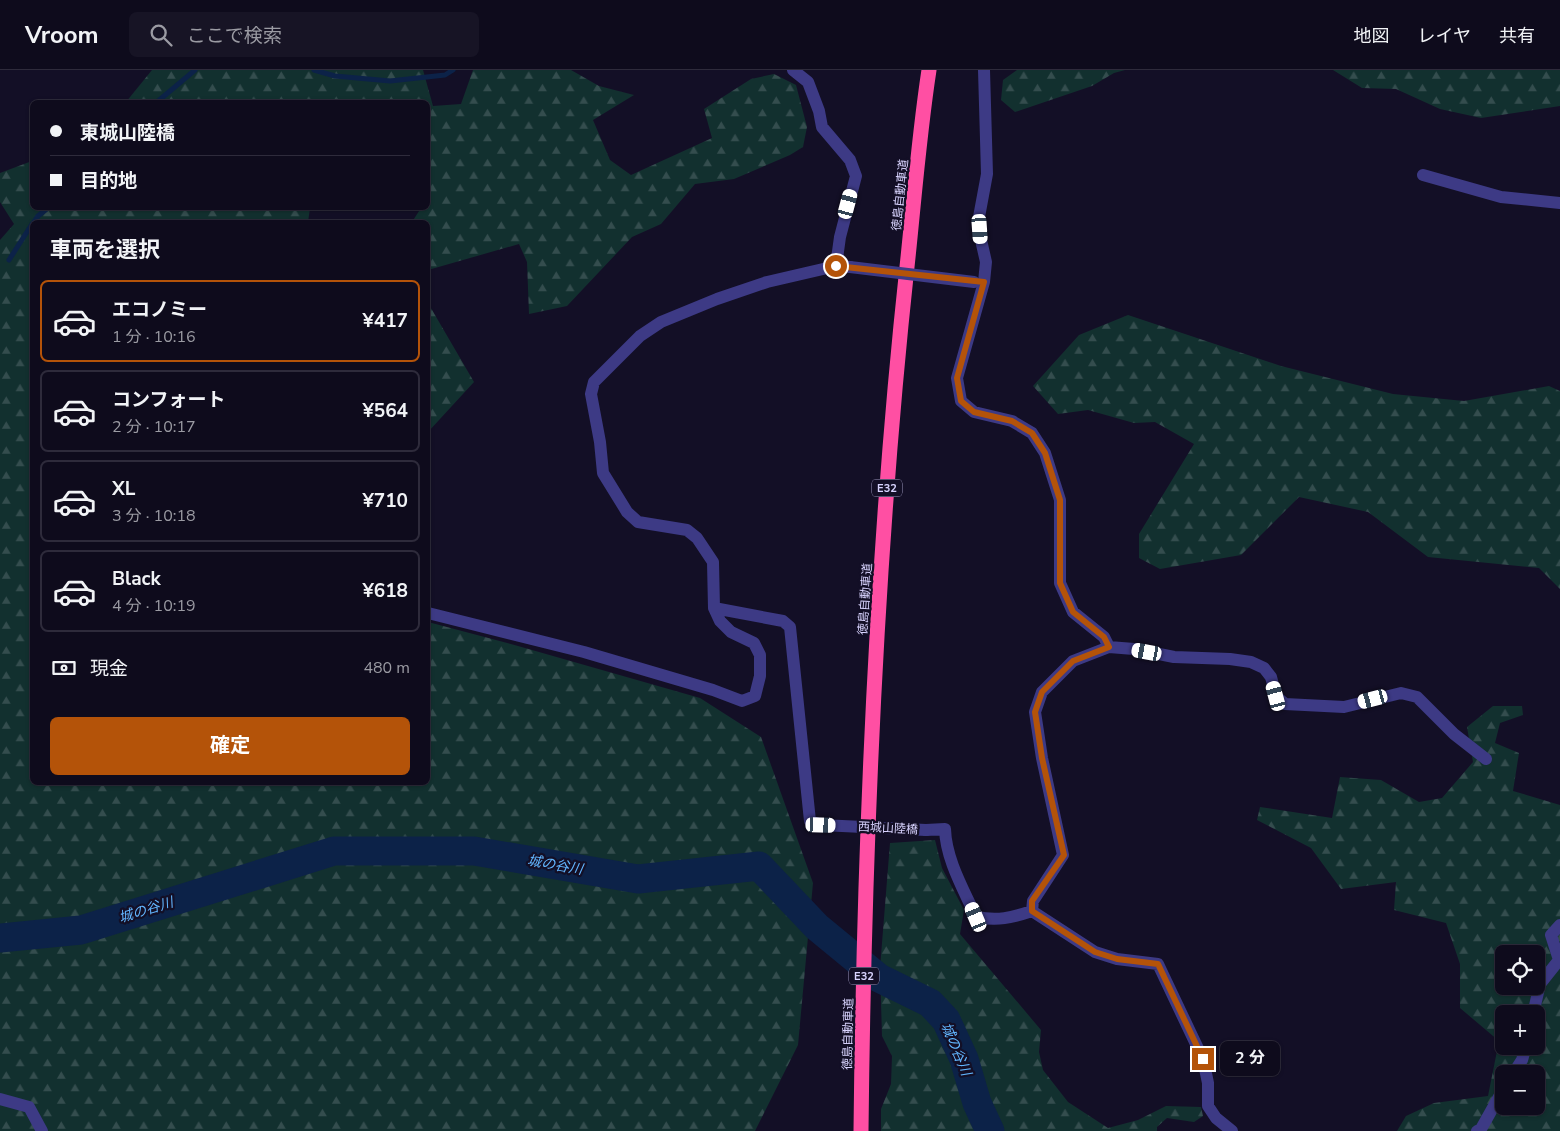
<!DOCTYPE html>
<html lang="ja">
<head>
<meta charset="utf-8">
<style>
  :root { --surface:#0e0b1c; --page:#171425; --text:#f1f3f6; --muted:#9b9ba3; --line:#2e2b3b; --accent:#b45309 }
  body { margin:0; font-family:"Nunito Sans","Noto Sans JP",sans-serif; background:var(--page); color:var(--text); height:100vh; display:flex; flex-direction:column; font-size:19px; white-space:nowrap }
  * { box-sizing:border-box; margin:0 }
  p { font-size:16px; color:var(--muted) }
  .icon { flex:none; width:28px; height:28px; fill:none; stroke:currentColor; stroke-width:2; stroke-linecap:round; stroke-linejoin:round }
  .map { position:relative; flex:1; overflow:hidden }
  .sheet { position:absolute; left:30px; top:150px; width:400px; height:565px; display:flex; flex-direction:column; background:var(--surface); border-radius:8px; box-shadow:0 1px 4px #0004,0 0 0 1px var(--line) }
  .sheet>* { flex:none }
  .banner { position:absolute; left:30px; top:30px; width:400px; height:110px; border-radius:8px; box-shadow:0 1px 4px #0004,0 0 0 1px var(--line); display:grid; align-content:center; height:110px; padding:0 20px; background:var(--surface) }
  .fabs { position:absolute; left:1495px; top:875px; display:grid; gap:10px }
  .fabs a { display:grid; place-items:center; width:50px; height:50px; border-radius:8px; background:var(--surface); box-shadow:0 1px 4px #0004,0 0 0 1px var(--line); font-size:25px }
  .end { position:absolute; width:22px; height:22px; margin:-11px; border:6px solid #b45309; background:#fff; box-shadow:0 0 0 2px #fff }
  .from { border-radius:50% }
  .bubble { position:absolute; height:35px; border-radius:8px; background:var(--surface); box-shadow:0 1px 4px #0004,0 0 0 1px var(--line); font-size:16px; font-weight:700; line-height:35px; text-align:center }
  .car { position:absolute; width:15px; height:30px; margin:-15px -8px; border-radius:6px; box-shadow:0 0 4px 1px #0007; background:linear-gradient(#fff 24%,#345 0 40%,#fff 0 76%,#345 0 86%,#fff 0) }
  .banner b { display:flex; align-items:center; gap:18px; height:48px; font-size:19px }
  .banner b+b { border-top:1px solid var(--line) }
  .banner i { width:12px; height:12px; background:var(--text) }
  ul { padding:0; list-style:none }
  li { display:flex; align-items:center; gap:15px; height:82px; margin:0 10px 8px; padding:0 10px; border:2px solid var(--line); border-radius:8px }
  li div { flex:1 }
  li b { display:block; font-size:19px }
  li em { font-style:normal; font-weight:700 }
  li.selected { border-color:var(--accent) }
  li>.icon { width:45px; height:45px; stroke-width:1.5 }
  h2 { padding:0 20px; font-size:22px; line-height:60px }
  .pay { display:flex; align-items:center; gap:12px; height:55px; padding:0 20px; font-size:19px }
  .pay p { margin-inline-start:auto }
  .button { display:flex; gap:10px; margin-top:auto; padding:10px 20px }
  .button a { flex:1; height:58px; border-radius:8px; background:var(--accent); color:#fff; font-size:20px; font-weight:700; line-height:58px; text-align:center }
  header { display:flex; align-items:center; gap:30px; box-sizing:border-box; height:70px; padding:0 25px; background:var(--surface); border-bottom:1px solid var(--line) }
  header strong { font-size:24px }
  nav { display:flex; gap:28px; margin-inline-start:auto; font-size:18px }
  .search { width:350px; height:45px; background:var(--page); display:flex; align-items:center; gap:12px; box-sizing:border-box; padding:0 18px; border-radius:8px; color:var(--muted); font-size:19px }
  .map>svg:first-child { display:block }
</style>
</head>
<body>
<header>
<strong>Vroom</strong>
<div class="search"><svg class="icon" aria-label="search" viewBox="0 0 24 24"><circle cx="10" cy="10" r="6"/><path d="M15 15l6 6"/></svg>ここで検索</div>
<nav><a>地図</a><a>レイヤ</a><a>共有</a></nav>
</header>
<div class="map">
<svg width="1560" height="1061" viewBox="0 0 1560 1061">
  <defs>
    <pattern id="forest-firs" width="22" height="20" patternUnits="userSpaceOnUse" patternTransform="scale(1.25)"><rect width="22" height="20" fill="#12302f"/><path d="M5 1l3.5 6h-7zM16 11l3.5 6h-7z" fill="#344d4e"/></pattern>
  </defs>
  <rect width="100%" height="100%" fill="#130f26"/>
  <path fill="url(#forest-firs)" fill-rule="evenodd" d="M152 0H423L433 36 461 34 473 0H571L599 16 634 25 593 50 610 90 631 105 712 68 704 39 751 9 774 4 796 15 807 57 803 77 790 85 734 109 695 114 661 154 632 167 567 236 529 244 527 192 519 174 428 200V152H412L421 138H428V128L430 125 428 122V32H126Z
    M1017 0H1125L1114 3 1092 16 1015 42 1001 30 1003 10Z
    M1333 0H1560V36L1481 48 1440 39 1396 19 1362 18Z
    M32 91V138H310L308 152H32V712H428V552L518 576 700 628 761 667 813 813 798 975 755 1061H0V170L14 154 0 132V103Z
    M428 233 474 312 428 362Z
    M1128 245 1281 296 1393 324 1464 331 1549 316 1560 321V519L1539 498 1428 487 1368 442 1299 427 1241 485 1160 499 1139 488V464L1194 374 1155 352 1134 353 1088 340 1058 344 1033 316 1079 265Z
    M1493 636H1522L1523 645 1500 653 1495 673 1519 683 1513 721 1560 735V1061H1397L1406 1046 1434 1033 1488 1026 1499 971 1460 938V894L1446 853 1394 840 1396 812 1341 819 1311 778 1257 750 1260 737 1332 748 1340 707 1381 710 1419 732 1442 728 1473 692 1467 657ZM1504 884H1536V916H1504ZM1504 944H1536V976H1504ZM1504 1004H1536V1036H1504Z
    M935 770 942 798 964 840 960 864 1041 960 1039 982 1043 1000 1068 1032 1108 1058 1138 1050 1166 1036 1201 1037 1203 1046 1194 1052 1167 1048 1157 1057V1061H881V1039L891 1014 892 986 882 966 880 898 890 773Z"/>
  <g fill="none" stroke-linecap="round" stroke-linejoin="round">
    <path stroke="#0c2248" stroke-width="5" d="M314 0 335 6 390 11 445 5 453 0
      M157 32 195 0
      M34 152 38 146 48 138
      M9 190 32 154"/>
    <path stroke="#0c2248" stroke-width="29" d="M0 868 81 860 334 781H474L638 809 759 796 817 857 879 908 930 933 946 950 964 989 977 1033 990 1061"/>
    <path stroke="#3d3a85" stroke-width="12" d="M793 0 808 12 819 41 822 57 850 90 856 106 840 167 836 196
      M984 0 987 104 979 147 981 170 986 192 984 212 957 308 961 331 974 342 1012 351 1032 363 1045 383 1060 430V513L1073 542 1104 567 1109 577
      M1423 105 1501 127 1560 133
      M714 538 783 551 790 557 810 751 821 755
      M428 543 584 582 713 620 742 631 755 626 760 606V585L754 573 731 562 720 551 714 538 713 492 697 468 687 460 638 452 627 442 603 403 600 372 591 324 594 312 640 266 661 252 717 229 767 212 836 196 850 197
      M926 760 945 759C946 790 964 820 976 847 998 851 1011 848 1032 841L1095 882 1117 889 1158 894 1203 989 1208 1013V1036L1216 1048 1232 1061
      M1032 841 1033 831 1063 785 1042 688 1035 642 1042 622 1073 591 1109 577 1134 579 1174 587 1230 589 1251 592 1264 598 1271 607 1276 626 1285 634 1344 637 1401 623 1417 627 1454 664 1486 689
      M1533 944 1540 914 1559 890 1551 865 1560 855
      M1513 1004 1522 990 1526 976
      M0 1029 29 1037 42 1061
      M1477 1061 1481 1059 1504 1018"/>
    <path stroke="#ff4fa3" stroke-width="15" d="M861 1061C864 772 876 484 907 197 914 131 919 65 929 0"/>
    <path stroke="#3d3a85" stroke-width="12" d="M850 197 974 212
      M821 755 926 760"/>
  </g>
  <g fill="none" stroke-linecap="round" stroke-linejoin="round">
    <path stroke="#b45309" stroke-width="6" d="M836 196 984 212 957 308 961 331 974 342 1012 351 1032 363 1045 383 1060 430V513L1073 542 1104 567 1109 577 1073 591 1042 622 1035 642 1042 688 1064 785 1032 831V841L1095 882 1117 889 1158 894 1203 989"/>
  </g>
  <g text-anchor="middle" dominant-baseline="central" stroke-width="4.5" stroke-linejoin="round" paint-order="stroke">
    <g fill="#130f26" stroke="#9e99be" stroke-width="1">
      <rect x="872" y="409.5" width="30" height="17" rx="4"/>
      <rect x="849" y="897.5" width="30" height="17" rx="4"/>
    </g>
    <g font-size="11" font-weight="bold" fill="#d9d4ff">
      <text x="887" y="418">E32</text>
      <text x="864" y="906">E32</text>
    </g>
    <g font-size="12" fill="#d9d4ff" stroke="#130f26">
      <text transform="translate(900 125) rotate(-84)">徳島自動車道</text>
      <text transform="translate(865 529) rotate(-86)">徳島自動車道</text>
      <text transform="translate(888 758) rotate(3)">西城山陸橋</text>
      <text transform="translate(848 964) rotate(-89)">徳島自動車道</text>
    </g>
    <g font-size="14" font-style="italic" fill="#62b6ff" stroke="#130f26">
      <text transform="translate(555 795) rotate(10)">城の谷川</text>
      <text transform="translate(146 840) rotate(-17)">城の谷川</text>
      <text transform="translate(956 979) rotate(67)">城の谷川</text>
    </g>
  </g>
</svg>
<div class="fabs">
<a><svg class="icon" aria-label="locate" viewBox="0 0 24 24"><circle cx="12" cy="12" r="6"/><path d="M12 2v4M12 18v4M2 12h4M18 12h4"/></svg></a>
<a>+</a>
<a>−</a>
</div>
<i class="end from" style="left:836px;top:196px"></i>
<i class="end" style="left:1203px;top:989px"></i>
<div class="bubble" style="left:1220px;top:971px;width:60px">2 分</div>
<i class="car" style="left:848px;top:134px;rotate:15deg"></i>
<i class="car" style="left:980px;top:159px;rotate:176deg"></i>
<i class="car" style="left:1147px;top:582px;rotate:280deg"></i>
<i class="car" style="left:1276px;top:626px;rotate:345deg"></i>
<i class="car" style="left:1373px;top:629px;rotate:255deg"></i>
<i class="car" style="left:821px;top:755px;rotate:92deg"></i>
<i class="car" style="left:976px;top:847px;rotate:337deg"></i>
<div class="banner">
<b><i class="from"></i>東城山陸橋</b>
<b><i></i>目的地</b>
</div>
<section class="sheet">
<h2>車両を選択</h2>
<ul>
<li class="selected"><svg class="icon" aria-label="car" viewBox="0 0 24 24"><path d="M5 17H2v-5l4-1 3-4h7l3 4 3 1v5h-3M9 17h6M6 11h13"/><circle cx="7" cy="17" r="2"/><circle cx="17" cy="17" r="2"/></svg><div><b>エコノミー</b><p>1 分 · 10:16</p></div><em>¥417</em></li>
<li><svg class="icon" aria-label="car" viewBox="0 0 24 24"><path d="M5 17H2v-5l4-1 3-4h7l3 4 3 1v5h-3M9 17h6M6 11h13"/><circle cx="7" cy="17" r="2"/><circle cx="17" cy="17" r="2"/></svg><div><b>コンフォート</b><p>2 分 · 10:17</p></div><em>¥564</em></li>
<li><svg class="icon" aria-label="car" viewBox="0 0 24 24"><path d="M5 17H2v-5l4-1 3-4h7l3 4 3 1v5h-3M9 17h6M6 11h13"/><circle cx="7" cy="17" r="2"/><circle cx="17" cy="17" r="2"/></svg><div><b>XL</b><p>3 分 · 10:18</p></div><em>¥710</em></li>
<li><svg class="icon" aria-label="car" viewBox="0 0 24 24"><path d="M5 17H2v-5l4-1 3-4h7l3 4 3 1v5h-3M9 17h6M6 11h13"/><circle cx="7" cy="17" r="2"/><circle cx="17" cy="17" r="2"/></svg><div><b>Black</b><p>4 分 · 10:19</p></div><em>¥618</em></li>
</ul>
<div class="pay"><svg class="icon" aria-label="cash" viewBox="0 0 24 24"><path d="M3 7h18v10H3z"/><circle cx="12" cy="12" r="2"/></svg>現金<p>480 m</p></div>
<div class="button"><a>確定</a></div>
</section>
</div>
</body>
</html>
